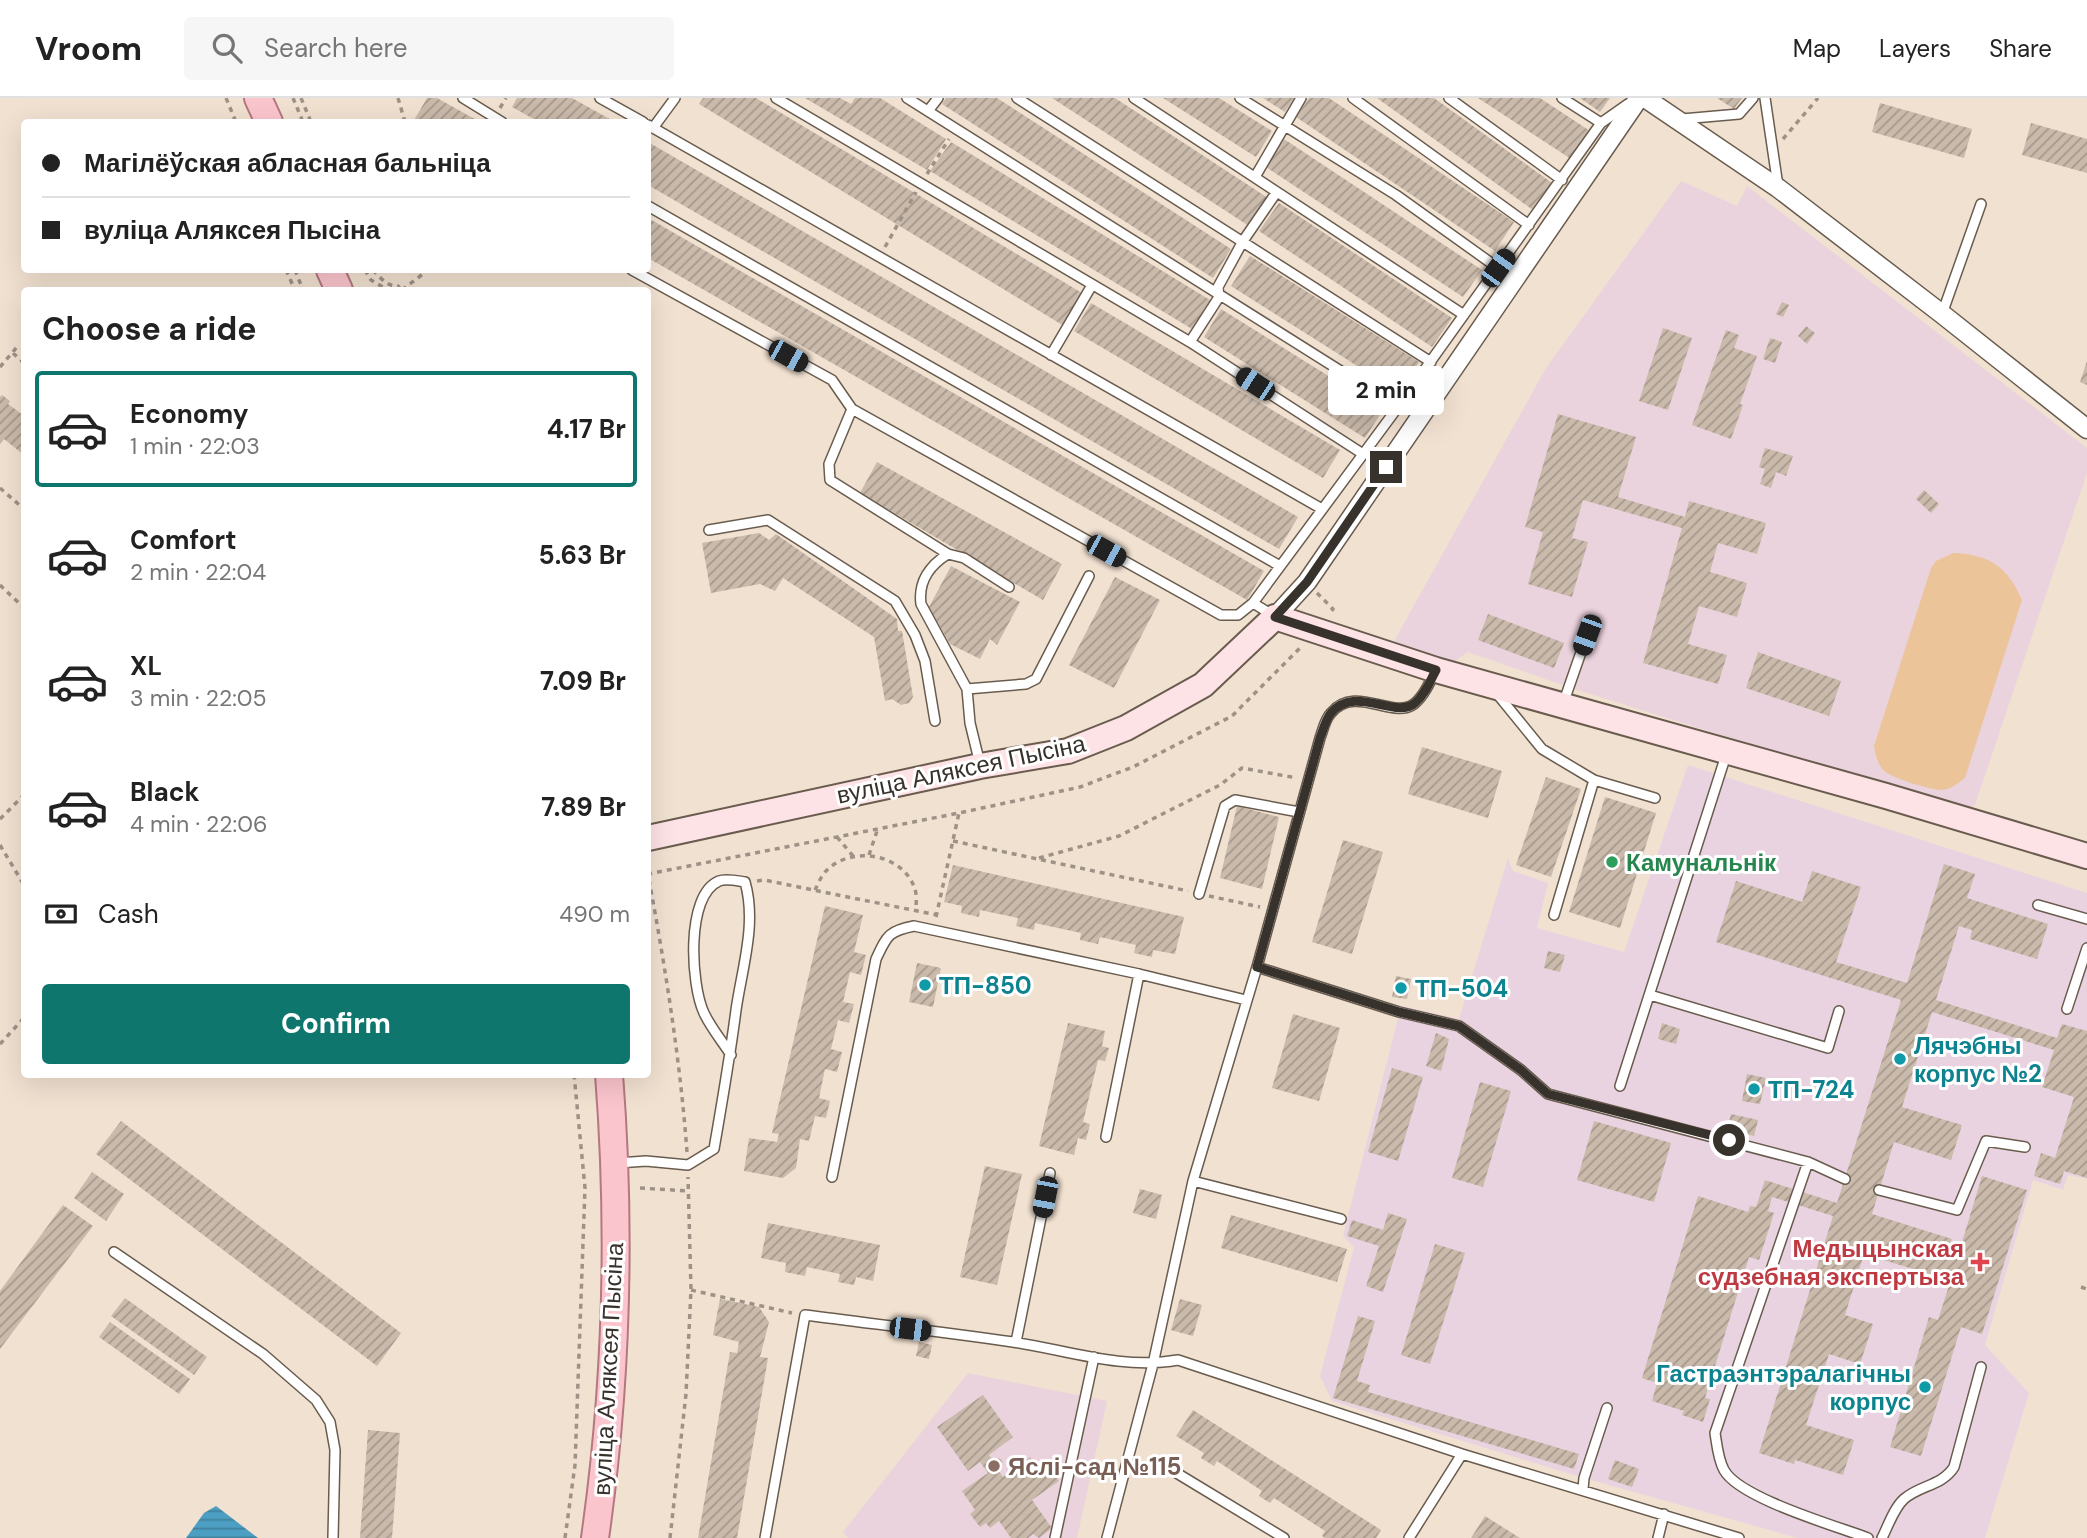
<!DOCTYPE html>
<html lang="en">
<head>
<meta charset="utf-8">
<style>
  :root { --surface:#fff; --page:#f6f6f6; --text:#222; --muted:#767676; --line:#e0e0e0; --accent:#0f766e }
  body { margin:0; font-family:"DM Sans",sans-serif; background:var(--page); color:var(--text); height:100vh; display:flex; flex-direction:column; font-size:26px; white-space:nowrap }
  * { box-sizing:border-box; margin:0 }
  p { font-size:23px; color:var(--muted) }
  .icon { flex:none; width:38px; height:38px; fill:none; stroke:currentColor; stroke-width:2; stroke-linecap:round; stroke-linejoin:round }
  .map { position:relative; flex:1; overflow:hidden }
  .side { position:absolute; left:21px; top:189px; width:630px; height:791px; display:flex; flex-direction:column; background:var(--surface); border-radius:7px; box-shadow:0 7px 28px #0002 }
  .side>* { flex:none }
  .hud { position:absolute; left:21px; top:21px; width:630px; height:154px; border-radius:7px; box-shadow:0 7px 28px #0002; display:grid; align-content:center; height:154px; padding:0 21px; background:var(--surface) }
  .end { position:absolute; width:32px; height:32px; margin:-16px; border:9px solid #38322c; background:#fff; box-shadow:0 0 0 4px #fff }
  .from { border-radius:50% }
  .bubble { position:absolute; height:49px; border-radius:7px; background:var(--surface); box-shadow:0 7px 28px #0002; font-size:23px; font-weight:700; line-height:49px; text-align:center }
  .car { position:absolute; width:21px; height:42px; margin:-21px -10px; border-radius:9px; box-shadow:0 0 5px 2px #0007; background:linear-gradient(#222 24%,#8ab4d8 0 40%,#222 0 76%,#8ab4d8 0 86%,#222 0) }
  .hud b { display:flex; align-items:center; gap:24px; height:66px; font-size:26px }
  .hud b+b { border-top:2px solid var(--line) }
  .hud i { width:18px; height:18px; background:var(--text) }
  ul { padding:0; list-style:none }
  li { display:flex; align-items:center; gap:21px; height:116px; margin:0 14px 10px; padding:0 7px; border:4px solid transparent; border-radius:7px }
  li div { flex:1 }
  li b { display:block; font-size:26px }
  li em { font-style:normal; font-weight:700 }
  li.active { border-color:var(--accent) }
  li>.icon { width:63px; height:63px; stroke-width:1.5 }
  h2 { padding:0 21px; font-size:32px; line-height:84px }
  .pay { display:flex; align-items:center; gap:18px; height:77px; padding:0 21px; font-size:26px }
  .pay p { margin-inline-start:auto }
  .cta { display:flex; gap:14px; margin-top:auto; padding:14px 21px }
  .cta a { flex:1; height:80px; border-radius:7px; background:var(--accent); color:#fff; font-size:28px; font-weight:700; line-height:80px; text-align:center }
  header { display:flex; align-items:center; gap:42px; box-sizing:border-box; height:98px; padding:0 35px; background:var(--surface); border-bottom:2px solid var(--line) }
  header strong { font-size:33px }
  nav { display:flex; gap:38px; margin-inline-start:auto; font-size:24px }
  .search { width:490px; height:63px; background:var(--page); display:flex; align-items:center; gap:18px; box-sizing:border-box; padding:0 24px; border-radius:7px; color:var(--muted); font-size:26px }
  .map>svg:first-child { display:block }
</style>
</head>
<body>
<header>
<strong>Vroom</strong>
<div class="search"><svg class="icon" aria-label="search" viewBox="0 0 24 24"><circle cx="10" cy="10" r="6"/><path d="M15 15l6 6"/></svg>Search here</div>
<nav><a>Map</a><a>Layers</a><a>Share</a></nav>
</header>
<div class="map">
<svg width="2087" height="1440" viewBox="0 0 2087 1440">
  <defs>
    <pattern id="water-rules" width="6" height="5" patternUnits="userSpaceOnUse" patternTransform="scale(1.75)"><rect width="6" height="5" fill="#4c9fc2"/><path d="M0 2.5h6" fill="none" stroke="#40829e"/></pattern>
    <pattern id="building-hatch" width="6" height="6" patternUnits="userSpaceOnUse" patternTransform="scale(1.75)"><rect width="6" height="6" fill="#cabaab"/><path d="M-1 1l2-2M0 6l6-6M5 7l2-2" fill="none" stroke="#a5988b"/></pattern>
  </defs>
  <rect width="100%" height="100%" fill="#f1e1d1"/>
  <path fill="#ebd3de" d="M1681 83 1737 108 1747 88 2087 350V375L1975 707 1964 713 1568 589 1468 554 1452 565 1393 545 1546 270Z
    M968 1275 1107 1303 1077 1440H848L843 1434Z"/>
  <path fill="#e9d3e1" d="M1688 667 2087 795V1081L2068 1077 2063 1092 2033 1082 1985 1247 2029 1295 1985 1440H1798L1584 1380 1332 1303 1320 1278 1354 1149 1343 1138 1401 908 1459 921 1508 760 1513 773 1548 785 1537 830 1624 854Z"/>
  <path fill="#ebc49a" d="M1953 455C1989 456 2008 469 2022 502L1965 680C1958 685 1951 692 1941 692 1931 692 1892 680 1884 673 1878 667 1875 656 1874 648L1931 470 1936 463Z"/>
  <path fill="url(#water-rules)" d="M216 1408 258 1440H186L204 1415Z"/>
  <path fill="url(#building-hatch)" d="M427 0H437L480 24H413Z
    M517 0H572L615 24H539L512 9Z
    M703 0H756L1082 195 1064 228 699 6Z
    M805 0H840L851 6 855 0H880L946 41 927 72Z
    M946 0H997L1231 151 1213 180 942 6Z
    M1052 0H1115L1268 100 1249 128Z
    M1163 0H1219L1272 33 1256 59Z
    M1263 0H1294L1285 14Z
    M1309 0H1329L1514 124 1495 153 1296 19Z
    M1377 0H1434L1552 85 1533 112Z
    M1478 0H1540L1590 33 1571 61Z
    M1580 0H1610L1600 14Z
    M1717 0H1742L1734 11Z
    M1880 5 1972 31 1964 60 1872 34Z
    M2031 25 2087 41V75L2022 57Z
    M1284 41 1482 172 1463 199 1266 69Z
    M648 44 1298 419 1279 451 648 87Z
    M951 44 1210 202 1192 231 930 73Z
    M1279 105 1452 220 1432 249 1259 133Z
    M648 120 1264 473 1247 502 648 160Z
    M1250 158 1419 264 1400 295 1231 188Z
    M1782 204 1789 207 1783 219 1776 216Z
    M1091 205 1340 352 1323 380 1074 233Z
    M1221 211 1383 312 1365 340 1204 239Z
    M1806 228 1815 235 1807 246 1798 238Z
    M1663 230 1692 240 1668 312 1639 303Z
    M1726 232 1739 237 1734 250 1757 258 1740 306 1743 307 1731 341 1692 327Z
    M1770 240 1782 244 1775 265 1763 261Z
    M2087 263V287L2080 284Z
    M2 297 10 303 8 306 23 317 24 315V357L4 341 0 346V299Z
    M1558 316 1636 339 1618 399 1685 419 1689 403 1766 425 1757 456 1718 445 1710 474 1747 485 1737 519 1699 508 1688 546 1727 557 1718 586 1643 565 1682 430 1583 402 1572 440 1588 444 1572 499 1528 486 1543 434 1525 429Z
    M1765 350 1793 358 1786 378 1776 374 1771 390 1760 386 1765 371 1759 369Z
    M877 364 1062 466 1043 502 860 395Z
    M1924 392 1939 406 1931 415 1916 401Z
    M759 435 769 442 776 436 897 521 898 533H902L913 599 909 605 901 607 892 601 885 603 874 539 783 480 775 493 760 486 711 495 702 445Z
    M951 468 1020 504 997 547 990 541 980 561 950 546 929 509Z
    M1115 479 1160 502 1114 590 1069 567Z
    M1488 516 1564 545 1554 570 1478 542Z
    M1758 554 1841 583 1829 618 1746 590Z
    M1422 649 1502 673 1488 720 1408 696Z
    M1546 679 1581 691 1551 779 1516 767Z
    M1605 699 1656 715 1620 830 1569 814Z
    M1237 708 1279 719 1262 791 1220 780Z
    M1343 742 1383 754 1352 856 1312 844Z
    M1944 766 1975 776 1967 800 2048 826 2037 861 1970 841 1972 832 1959 828 1936 902 2057 940 2062 926 2087 933V1080L2064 1073 2060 1086 2034 1078 2041 1055 2055 1060 2074 999 2042 989 2054 952 1932 914 1902 1009 1962 1027 1951 1062 1894 1044 1872 1116 1952 1141 1948 1150 1959 1154 1982 1078 2027 1092 1982 1236 1961 1229 1921 1358 1890 1349 1929 1219 1938 1222 1953 1175 1942 1171 1939 1179 1864 1156 1845 1217 1873 1226 1860 1266 1829 1256 1806 1327 1854 1342 1843 1377 1795 1362 1794 1366 1759 1355 1833 1118 1772 1099 1768 1113 1774 1115 1759 1162 1749 1159 1705 1300 1710 1301 1703 1324 1682 1317 1684 1313 1652 1303 1657 1285 1642 1280 1698 1098 1748 1114 1750 1108 1756 1109 1765 1082 1837 1105 1901 902 1716 844 1736 783 1802 804 1812 773 1861 789 1836 864 1907 885Z
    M953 767 1184 819 1175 856 1153 852 1152 859 1134 855 1136 847 1100 839 1098 846 1080 842 1081 835 1035 825 1034 832 1016 828 1018 820 980 812 979 819 961 815 962 808 944 804Z
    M825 808 863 817 854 854 866 857 861 877 850 874 843 904 854 906 849 925 838 922 831 951 842 954 837 974 825 971 819 1000 830 1003 826 1020 815 1018 809 1043 800 1041 796 1070 783 1080 744 1073 749 1040 777 1044 779 1036 772 1035Z
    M1548 853 1565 857 1560 874 1544 870Z
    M917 865 941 870 933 909 909 904Z
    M1396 878 1411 881 1407 901 1392 899Z
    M1293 916 1340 930 1319 1003 1272 990Z
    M1068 925 1105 933 1102 948 1109 950 1105 963 1098 962 1083 1024 1090 1026 1086 1042 1078 1040 1074 1057 1039 1048Z
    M1662 925 1680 931 1676 946 1658 941Z
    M1436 935 1449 941 1441 973 1426 968Z
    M1392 970 1423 979 1398 1063 1368 1054Z
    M1747 976 1766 980 1760 1006 1742 1003Z
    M1480 984 1511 993 1483 1089 1452 1080Z
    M1731 1016 1758 1022 1754 1038 1727 1032Z
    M121 1023 401 1235 377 1268 96 1056Z
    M1594 1023 1671 1045 1654 1104 1577 1082Z
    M985 1068 1022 1076 997 1187 960 1179Z
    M92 1074 124 1096 106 1123 74 1100Z
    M1140 1091 1162 1097 1156 1121 1133 1115Z
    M63 1107 93 1128 0 1251V1193Z
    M1388 1115 1407 1121 1383 1194 1366 1188 1379 1148 1347 1138 1352 1122 1383 1132Z
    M1231 1117 1347 1151 1337 1184 1221 1150Z
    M768 1125 880 1147 873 1183 856 1179 854 1187 838 1184 840 1176 807 1169 805 1178 785 1174 786 1165 761 1160Z
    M1435 1146 1465 1155 1430 1266 1401 1257Z
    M125 1200 207 1259 194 1277 111 1218Z
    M720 1201 759 1209 769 1224 760 1259 768 1260 737 1440H698L730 1254 737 1255 739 1244 713 1237Z
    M1180 1201 1202 1207 1193 1238 1171 1232Z
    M1358 1218 1375 1223 1357 1283 1370 1287 1368 1294 1579 1356 1574 1371 1333 1300Z
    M110 1224 190 1281 179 1296 99 1239Z
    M919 1244 932 1247 929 1261 916 1258Z
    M983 1297 1013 1339 989 1357 994 1363 999 1360 1003 1364 996 1369 1003 1379 1030 1359 1042 1375 1050 1370 1059 1383 1032 1402 1052 1430 1039 1440 1033 1436 1028 1440H1011L999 1423 990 1430 986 1425 980 1429 970 1416 975 1412 962 1393 988 1375 980 1364 968 1373 937 1329Z
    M1193 1312 1381 1432 1376 1440H1325L1322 1438 1325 1433 1274 1400 1270 1405 1259 1398 1262 1393 1217 1363 1214 1368 1201 1360 1204 1355 1176 1338Z
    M368 1332 400 1335 392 1440H360Z
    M1615 1362 1639 1371 1632 1389 1608 1381Z
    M1485 1418 1520 1440H1471Z"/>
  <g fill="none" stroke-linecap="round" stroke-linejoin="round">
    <g stroke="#695c4e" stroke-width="12">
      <path id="lane" d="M463 0 502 24
        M600 0 643 24
        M776 0 1190 244 1363 356
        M907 0 1398 309
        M1017 0 1431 264
        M1134 0 1464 217
        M1240 0 1396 97 1498 170
        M1353 0 1529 127
        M1449 0 1562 82
        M1562 0 1601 25
        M1765 0 1778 88
        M928 13 938 0
        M1682 21 1739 16 1753 0
        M648 27 1322 411
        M653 30 675 0
        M1255 79 1301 0
        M648 108 1280 468
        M632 172 832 282 852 311 1221 517H1238L1253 505
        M1942 216 1981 106
        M1190 244 1219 199 1218 189 1243 143 1276 95
        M1051 257 1092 187
        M852 311 829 366 830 382 948 456
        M709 432 768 422 895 503 915 537 925 563 935 623
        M1274 518 1253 505 1398 309 1601 25 1628 6
        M967 591 1026 586 1036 581 1089 478
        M1498 597 1542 651 1594 682 1655 700
        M1563 606 1587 537
        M980 666 970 625 967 591 921 506C918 484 930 467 948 456L964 460 1009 489
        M1199 796 1225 708 1235 702 1299 714
        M2038 807 2087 821
        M1554 817 1594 682
        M1257 869 1399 914 1459 928 1521 972 1548 996 1808 1064 1845 1081
        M1650 897 1828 950 1839 913
        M2067 911 2087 850
        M1620 988 1727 654
        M1106 1039 1139 876
        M1808 1064 1715 1335C1717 1347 1718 1361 1724 1372 1739 1400 1836 1428 1868 1440
        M618 1065 646 1063 688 1067 714 1051C722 1005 730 959 736 912 742 870 757 826 745 784 738 783 726 780 719 783 685 797 691 888 704 915 711 930 722 943 731 957
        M832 1079 876 861C887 838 888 833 914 828L1139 876 1246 902
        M1193 1083 1341 1121
        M1879 1092 1957 1112 1986 1043 2025 1049
        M114 1154 263 1256 316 1302 330 1324 335 1352 333 1440
        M1016 1244 1050 1075
        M1170 1371 1284 1440
        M1583 1391 1584 1380 1607 1310
        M765 1440 805 1217C874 1226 944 1234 1013 1244 1067 1252 1122 1272 1178 1262L1462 1356 1739 1440
        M1055 1440 1094 1259
        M1107 1440 1153 1266 1193 1083 1257 869 1320 640C1323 632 1325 621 1331 615 1355 586 1393 622 1414 606 1424 598 1430 584 1435 573
        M1409 1440 1462 1356
        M1658 1440 1664 1416
        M1882 1440C1888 1428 1894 1410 1904 1401 1920 1387 1942 1388 1954 1369L1981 1269"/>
    </g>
    <g stroke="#695c4e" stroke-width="21">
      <path id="street" d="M1645 0 1778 90 1942 216 2087 331
        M1275 519 1307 484 1639 0"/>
    </g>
    <g stroke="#695c4e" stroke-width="28">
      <path id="secondary" d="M648 740 980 668 1068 653 1126 630 1203 587 1275 519 1436 572 1886 698 2087 758"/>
    </g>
    <g stroke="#b5787f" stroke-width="30">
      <path id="primary" d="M258 0 269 24
        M330 172 339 192
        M595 1440C617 1286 621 1131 609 976"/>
    </g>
    <path stroke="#9e9287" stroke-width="3.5" stroke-dasharray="5 5" stroke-linecap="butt" d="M226 0 236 24
      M293 0 303 24
      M301 0 311 24
      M398 0 405 24
      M500 10 506 0
      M1783 41 1818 0
      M927 76 949 41
      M885 149 916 94
      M286 172 295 192
      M295 172 303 192
      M365 172 371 182 388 192
      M373 172C380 179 387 189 398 188L401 192
      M402 192 428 172
      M13 255 24 265
      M0 269 17 249
      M0 390 24 411
      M0 487 24 510
      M1317 495 1333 511 1330 515
      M0 721 24 697
      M837 739 853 758
      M953 743 1188 793
      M0 747 24 787
      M869 757 878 730
      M1039 760 1119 738 1220 687 1242 670 1297 680
      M757 783 764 782 937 817
      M815 792C818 786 821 778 826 773 851 747 903 755 915 791 917 798 916 806 916 813
      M1209 798 1260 809
      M936 819 959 715
      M0 946 24 920
      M687 1054C680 960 665 868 648 776L959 715 1080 689 1133 669 1232 618 1302 548
      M640 1090 688 1093
      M2081 1189 2087 1191
      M691 1192 792 1215
      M565 1440 575 1367 585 1090 574 976
      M670 1440 686 1296 691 1192 688 1079"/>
    <use href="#lane" stroke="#fff" stroke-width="9"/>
    <use href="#street" stroke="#fff" stroke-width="18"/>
    <use href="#secondary" stroke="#fde2e6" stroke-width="24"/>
    <use href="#primary" stroke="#fbc5cd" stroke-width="26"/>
  </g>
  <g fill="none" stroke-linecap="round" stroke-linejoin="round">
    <path stroke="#38322c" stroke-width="9" d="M1386 369 1307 484 1275 519 1436 572C1430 583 1425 597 1415 605 1395 622 1356 586 1331 615 1326 621 1323 632 1320 640L1257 869 1399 914 1459 928 1521 972 1548 996 1729 1042"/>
  </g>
  <circle fill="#2e9e5b" stroke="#fff" stroke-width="2.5" cx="1612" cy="764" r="7"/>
  <g fill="#0f9aa8" stroke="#fff" stroke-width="2.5">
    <circle cx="925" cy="887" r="7"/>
    <circle cx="1401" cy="890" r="7"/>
    <circle cx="1900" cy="961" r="7"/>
    <circle cx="1754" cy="991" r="7"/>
    <circle cx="1925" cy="1289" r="7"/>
  </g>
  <path fill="#e0444e" stroke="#fff" stroke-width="2.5" d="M1976.5 1153.5h7v7h7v7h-7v7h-7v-7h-7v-7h7z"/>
  <circle fill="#8d6e63" stroke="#fff" stroke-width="2.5" cx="994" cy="1368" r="7"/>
  <g text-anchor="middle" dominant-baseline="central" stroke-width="6" stroke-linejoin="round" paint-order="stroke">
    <g font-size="24" fill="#38322c" stroke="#fff">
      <text transform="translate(961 671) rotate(-12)">вуліца Аляксея Пысіна</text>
      <text transform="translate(608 1271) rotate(-87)">вуліца Аляксея Пысіна</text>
    </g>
    <g font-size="24" font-weight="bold" fill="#27864d" stroke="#fff" text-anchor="start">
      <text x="1626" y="764">Камунальнік</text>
    </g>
    <g font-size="24" font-weight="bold" fill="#0d838f" stroke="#fff" text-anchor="start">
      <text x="939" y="887">ТП-850</text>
      <text x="1415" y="890">ТП-504</text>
      <text x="1914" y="947">Лячэбны<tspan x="1914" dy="28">корпус №2</tspan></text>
      <text x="1768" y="991">ТП-724</text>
      <text x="1911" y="1275" text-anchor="end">Гастраэнтэралагічны<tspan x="1911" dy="28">корпус</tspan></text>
    </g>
    <g font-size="24" font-weight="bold" fill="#be3a42" stroke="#fff" text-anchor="end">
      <text x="1964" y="1150">Медыцынская<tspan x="1964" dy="28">судзебная экспертыза</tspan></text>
    </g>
    <g font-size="24" font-weight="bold" fill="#785e54" stroke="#fff" text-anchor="start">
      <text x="1008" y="1368">Яслі-сад №115</text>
    </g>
  </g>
</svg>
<i class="end from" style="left:1729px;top:1042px"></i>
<i class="end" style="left:1386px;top:369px"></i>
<div class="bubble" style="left:1328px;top:268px;width:116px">2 min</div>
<i class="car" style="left:1498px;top:170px;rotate:36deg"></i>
<i class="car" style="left:788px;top:258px;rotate:119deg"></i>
<i class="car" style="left:1255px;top:286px;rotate:303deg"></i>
<i class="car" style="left:1106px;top:453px;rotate:119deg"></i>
<i class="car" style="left:1587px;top:537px;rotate:200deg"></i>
<i class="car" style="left:1045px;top:1099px;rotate:191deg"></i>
<i class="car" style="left:910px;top:1231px;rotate:97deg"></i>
<div class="hud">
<b><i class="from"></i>Магілёўская абласная бальніца</b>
<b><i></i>вуліца Аляксея Пысіна</b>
</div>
<section class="side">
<h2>Choose a ride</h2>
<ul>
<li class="active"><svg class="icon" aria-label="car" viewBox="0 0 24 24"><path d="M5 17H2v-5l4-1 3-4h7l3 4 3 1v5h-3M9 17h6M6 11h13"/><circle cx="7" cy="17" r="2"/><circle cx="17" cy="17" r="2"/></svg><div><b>Economy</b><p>1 min · 22:03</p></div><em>4.17 Br</em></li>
<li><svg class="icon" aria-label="car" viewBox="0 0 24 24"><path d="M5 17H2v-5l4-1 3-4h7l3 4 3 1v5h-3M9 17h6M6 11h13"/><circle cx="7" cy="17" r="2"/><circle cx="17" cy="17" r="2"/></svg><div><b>Comfort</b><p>2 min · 22:04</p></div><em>5.63 Br</em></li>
<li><svg class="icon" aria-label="car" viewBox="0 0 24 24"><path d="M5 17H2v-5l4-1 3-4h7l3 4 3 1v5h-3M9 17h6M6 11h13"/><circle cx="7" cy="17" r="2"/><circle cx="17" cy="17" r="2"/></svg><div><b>XL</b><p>3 min · 22:05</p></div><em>7.09 Br</em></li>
<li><svg class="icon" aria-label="car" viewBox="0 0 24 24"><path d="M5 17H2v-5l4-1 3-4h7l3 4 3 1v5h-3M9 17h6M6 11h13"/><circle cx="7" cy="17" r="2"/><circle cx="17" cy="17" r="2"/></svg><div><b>Black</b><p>4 min · 22:06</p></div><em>7.89 Br</em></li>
</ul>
<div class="pay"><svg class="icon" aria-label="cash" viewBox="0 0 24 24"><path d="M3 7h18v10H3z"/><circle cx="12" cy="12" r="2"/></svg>Cash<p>490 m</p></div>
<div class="cta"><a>Confirm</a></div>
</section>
</div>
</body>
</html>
